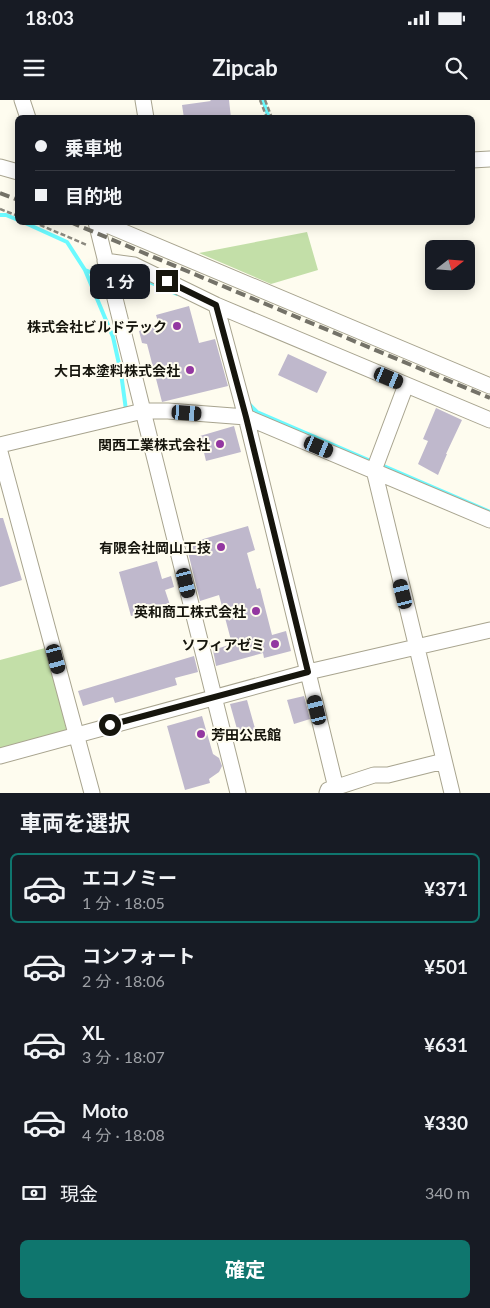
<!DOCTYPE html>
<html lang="ja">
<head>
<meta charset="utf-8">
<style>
  :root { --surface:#171b24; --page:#242831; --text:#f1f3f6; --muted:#9ea1a6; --line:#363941; --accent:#0f766e }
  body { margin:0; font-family:Lato,"Noto Sans JP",sans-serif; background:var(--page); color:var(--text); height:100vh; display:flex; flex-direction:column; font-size:19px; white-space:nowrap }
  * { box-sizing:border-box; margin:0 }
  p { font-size:16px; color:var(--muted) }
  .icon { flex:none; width:28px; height:28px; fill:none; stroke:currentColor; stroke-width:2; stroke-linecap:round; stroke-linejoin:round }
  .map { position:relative; height:693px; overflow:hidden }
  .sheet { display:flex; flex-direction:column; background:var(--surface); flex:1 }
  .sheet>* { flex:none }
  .guide { position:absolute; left:15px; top:15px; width:460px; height:110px; border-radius:8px; box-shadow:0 2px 12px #0003; display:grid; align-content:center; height:110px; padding:0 20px; background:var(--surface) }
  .needle { width:32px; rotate:73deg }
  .controls { position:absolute; left:425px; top:140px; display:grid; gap:10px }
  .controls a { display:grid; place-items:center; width:50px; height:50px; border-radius:8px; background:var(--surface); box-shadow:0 2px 12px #0003; font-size:25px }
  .end { position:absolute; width:22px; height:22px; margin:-11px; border:6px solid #16150d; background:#fff; box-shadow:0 0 0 2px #fff }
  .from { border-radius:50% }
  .bubble { position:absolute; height:35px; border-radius:8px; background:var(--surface); box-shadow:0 2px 12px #0003; font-size:16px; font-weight:700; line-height:35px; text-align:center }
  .car { position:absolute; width:15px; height:30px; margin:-15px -8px; border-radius:6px; box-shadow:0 0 4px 1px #0007; background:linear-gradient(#222 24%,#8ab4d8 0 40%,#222 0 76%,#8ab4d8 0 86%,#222 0) }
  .guide b { display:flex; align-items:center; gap:18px; height:48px; font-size:19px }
  .guide b+b { border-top:1px solid var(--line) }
  .guide i { width:12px; height:12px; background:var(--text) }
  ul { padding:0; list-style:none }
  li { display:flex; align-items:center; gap:15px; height:70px; margin:0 10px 8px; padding:0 10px; border:2px solid transparent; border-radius:8px }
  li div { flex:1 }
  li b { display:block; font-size:19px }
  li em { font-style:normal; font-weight:700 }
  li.active { border-color:var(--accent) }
  li>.icon { width:45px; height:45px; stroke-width:1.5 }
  h2 { padding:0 20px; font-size:22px; line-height:60px }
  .pay { display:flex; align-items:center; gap:12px; height:55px; padding:0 20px; font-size:19px }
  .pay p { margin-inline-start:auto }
  .cta { display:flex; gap:10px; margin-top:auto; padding:10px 20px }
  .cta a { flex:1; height:58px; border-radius:8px; background:var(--accent); color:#fff; font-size:20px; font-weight:700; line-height:58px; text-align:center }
  .status { display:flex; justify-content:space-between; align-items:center; height:35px; padding:0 25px; background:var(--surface); direction:ltr }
  .status svg { height:14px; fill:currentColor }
  header { display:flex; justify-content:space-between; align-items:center; height:65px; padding:0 20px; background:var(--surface); font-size:22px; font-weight:700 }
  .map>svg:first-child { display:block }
</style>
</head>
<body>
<div class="status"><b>18:03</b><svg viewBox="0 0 49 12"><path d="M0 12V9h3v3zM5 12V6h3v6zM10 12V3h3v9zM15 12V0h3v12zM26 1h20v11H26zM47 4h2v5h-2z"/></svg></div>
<header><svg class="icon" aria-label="menu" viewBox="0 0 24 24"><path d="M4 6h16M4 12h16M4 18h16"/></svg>Zipcab<svg class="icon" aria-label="search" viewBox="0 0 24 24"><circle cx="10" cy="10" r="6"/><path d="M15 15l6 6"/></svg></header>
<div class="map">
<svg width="490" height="693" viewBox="0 0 490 693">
  <rect width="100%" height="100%" fill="#fefcef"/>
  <path fill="#c3dfa8" d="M307 132 318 170 271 184 199 153Z
    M49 547 70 625 65 633 0 650V560Z"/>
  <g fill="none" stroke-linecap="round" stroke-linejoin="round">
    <path stroke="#6bfaff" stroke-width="4" d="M263 0 269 18
      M0 115H6L18 120
      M23 122 67 142 85 170 113 237 121 273 126 310
      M85 170 106 178
      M115 182 119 184 131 174 177 194
      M249 304 257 312 373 362
      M379 364 490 412"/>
  </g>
  <path fill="#bfb8cc" d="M210 0H229L231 18H184L182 5 211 1Z
    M189 206 199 243 215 239 228 286 162 302 147 244 142 243 139 231 159 225 156 215Z
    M288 254 327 272 317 293 278 275Z
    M436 308 462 320 446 354H447L438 375 418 364 428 341 423 339Z
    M234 326 241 352 206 361 200 336Z
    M0 418H3L22 480 0 487Z
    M248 426 255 450 247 453 257 489 260 488 272 535 286 531 291 551 264 558 263 553 216 566 213 550 232 544 219 495 200 501 186 444Z
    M157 461 162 479 171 476 174 487 165 490 170 505 131 516 119 472Z
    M194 556 198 572 175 578 177 585 115 603 113 597 83 606 78 591Z
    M304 596 310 619 294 624 287 600Z
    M247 600 256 632 239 636 230 604Z
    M202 616 213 654 219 658 222 666 219 672 209 679 210 683 185 690 167 626Z"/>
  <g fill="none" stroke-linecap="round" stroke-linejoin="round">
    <g stroke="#a8a48f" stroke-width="17">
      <path id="minor" d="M22 0 28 18
        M143 0 146 18
        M472 60 490 59
        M0 67 18 72
        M96 122 238 693
        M100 122 490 286
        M105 161 134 165 216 205 490 320
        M216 205 246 317 336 688
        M406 285 374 370 452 693
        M0 345 143 311H168L246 317 490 420
        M0 352 92 693
        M0 656 308 572 490 530
        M327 693 328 690 374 675H388L444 661"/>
    </g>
    <path stroke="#8b897f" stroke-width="2.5" stroke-dasharray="5 2.5" stroke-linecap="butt" d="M260 0 267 18
      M265 0 272 18
      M0 109 18 116
      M33 122 87 145"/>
    <use href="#minor" stroke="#fff" stroke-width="15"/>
    <path stroke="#747268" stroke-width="4" stroke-dasharray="10 5" stroke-linecap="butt" d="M0 93 18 100
      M70 122 490 298"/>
  </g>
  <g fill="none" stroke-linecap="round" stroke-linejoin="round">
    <path stroke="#16150d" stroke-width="6" d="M110 625 308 572 246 317 216 205 167 181"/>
  </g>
  <g fill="#9337a1" stroke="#fefcef" stroke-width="2">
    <circle cx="177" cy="226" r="5"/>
    <circle cx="190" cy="270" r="5"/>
    <circle cx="220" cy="344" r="5"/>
    <circle cx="221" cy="447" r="5"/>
    <circle cx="256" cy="511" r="5"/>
    <circle cx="275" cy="544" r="5"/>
    <circle cx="201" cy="634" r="5"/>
  </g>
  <g text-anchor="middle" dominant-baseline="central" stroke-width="4" stroke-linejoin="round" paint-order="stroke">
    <g font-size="14" font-weight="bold" fill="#16150d" stroke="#fefcef" text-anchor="end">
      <text x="167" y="226">株式会社ビルドテック</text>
      <text x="180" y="270">大日本塗料株式会社</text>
      <text x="210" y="344">関西工業株式会社</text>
      <text x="211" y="447">有限会社岡山工技</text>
      <text x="246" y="511">英和商工株式会社</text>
      <text x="265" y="544">ソフィアゼミ</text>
      <text x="211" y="634" text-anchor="start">芳田公民館</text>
    </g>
  </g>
</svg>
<div class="controls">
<a><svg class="needle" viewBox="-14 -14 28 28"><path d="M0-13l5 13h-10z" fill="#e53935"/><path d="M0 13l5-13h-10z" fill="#9ea1a6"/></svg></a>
</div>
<i class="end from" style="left:110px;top:625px"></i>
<i class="end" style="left:167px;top:181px"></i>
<div class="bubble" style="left:90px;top:164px;width:60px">1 分</div>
<i class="car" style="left:389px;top:278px;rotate:113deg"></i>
<i class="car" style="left:187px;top:313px;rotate:94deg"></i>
<i class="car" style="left:319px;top:347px;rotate:113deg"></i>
<i class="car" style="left:186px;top:483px;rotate:166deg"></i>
<i class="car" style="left:403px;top:494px;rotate:346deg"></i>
<i class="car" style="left:56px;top:559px;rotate:165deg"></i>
<i class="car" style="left:317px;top:610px;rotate:346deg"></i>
<div class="guide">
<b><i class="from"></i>乗車地</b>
<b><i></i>目的地</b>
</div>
</div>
<section class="sheet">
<h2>車両を選択</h2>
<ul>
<li class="active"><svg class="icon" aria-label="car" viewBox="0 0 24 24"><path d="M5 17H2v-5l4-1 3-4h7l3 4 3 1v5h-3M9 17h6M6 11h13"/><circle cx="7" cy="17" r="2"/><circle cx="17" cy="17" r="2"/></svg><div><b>エコノミー</b><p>1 分 · 18:05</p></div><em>¥371</em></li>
<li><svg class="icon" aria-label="car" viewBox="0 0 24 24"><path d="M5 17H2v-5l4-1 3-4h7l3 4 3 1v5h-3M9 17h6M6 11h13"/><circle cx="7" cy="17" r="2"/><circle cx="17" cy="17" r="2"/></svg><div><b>コンフォート</b><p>2 分 · 18:06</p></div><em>¥501</em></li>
<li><svg class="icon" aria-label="car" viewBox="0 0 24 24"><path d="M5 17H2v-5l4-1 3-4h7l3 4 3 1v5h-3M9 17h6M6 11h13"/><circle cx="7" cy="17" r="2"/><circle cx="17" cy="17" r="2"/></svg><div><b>XL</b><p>3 分 · 18:07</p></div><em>¥631</em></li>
<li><svg class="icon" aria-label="car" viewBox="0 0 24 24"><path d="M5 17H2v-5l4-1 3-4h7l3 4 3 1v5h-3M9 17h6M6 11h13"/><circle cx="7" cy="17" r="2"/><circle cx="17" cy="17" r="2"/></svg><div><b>Moto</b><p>4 分 · 18:08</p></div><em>¥330</em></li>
</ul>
<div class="pay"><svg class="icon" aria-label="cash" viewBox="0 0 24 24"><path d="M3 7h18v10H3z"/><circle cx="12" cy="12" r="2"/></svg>現金<p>340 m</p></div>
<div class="cta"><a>確定</a></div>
</section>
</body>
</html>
